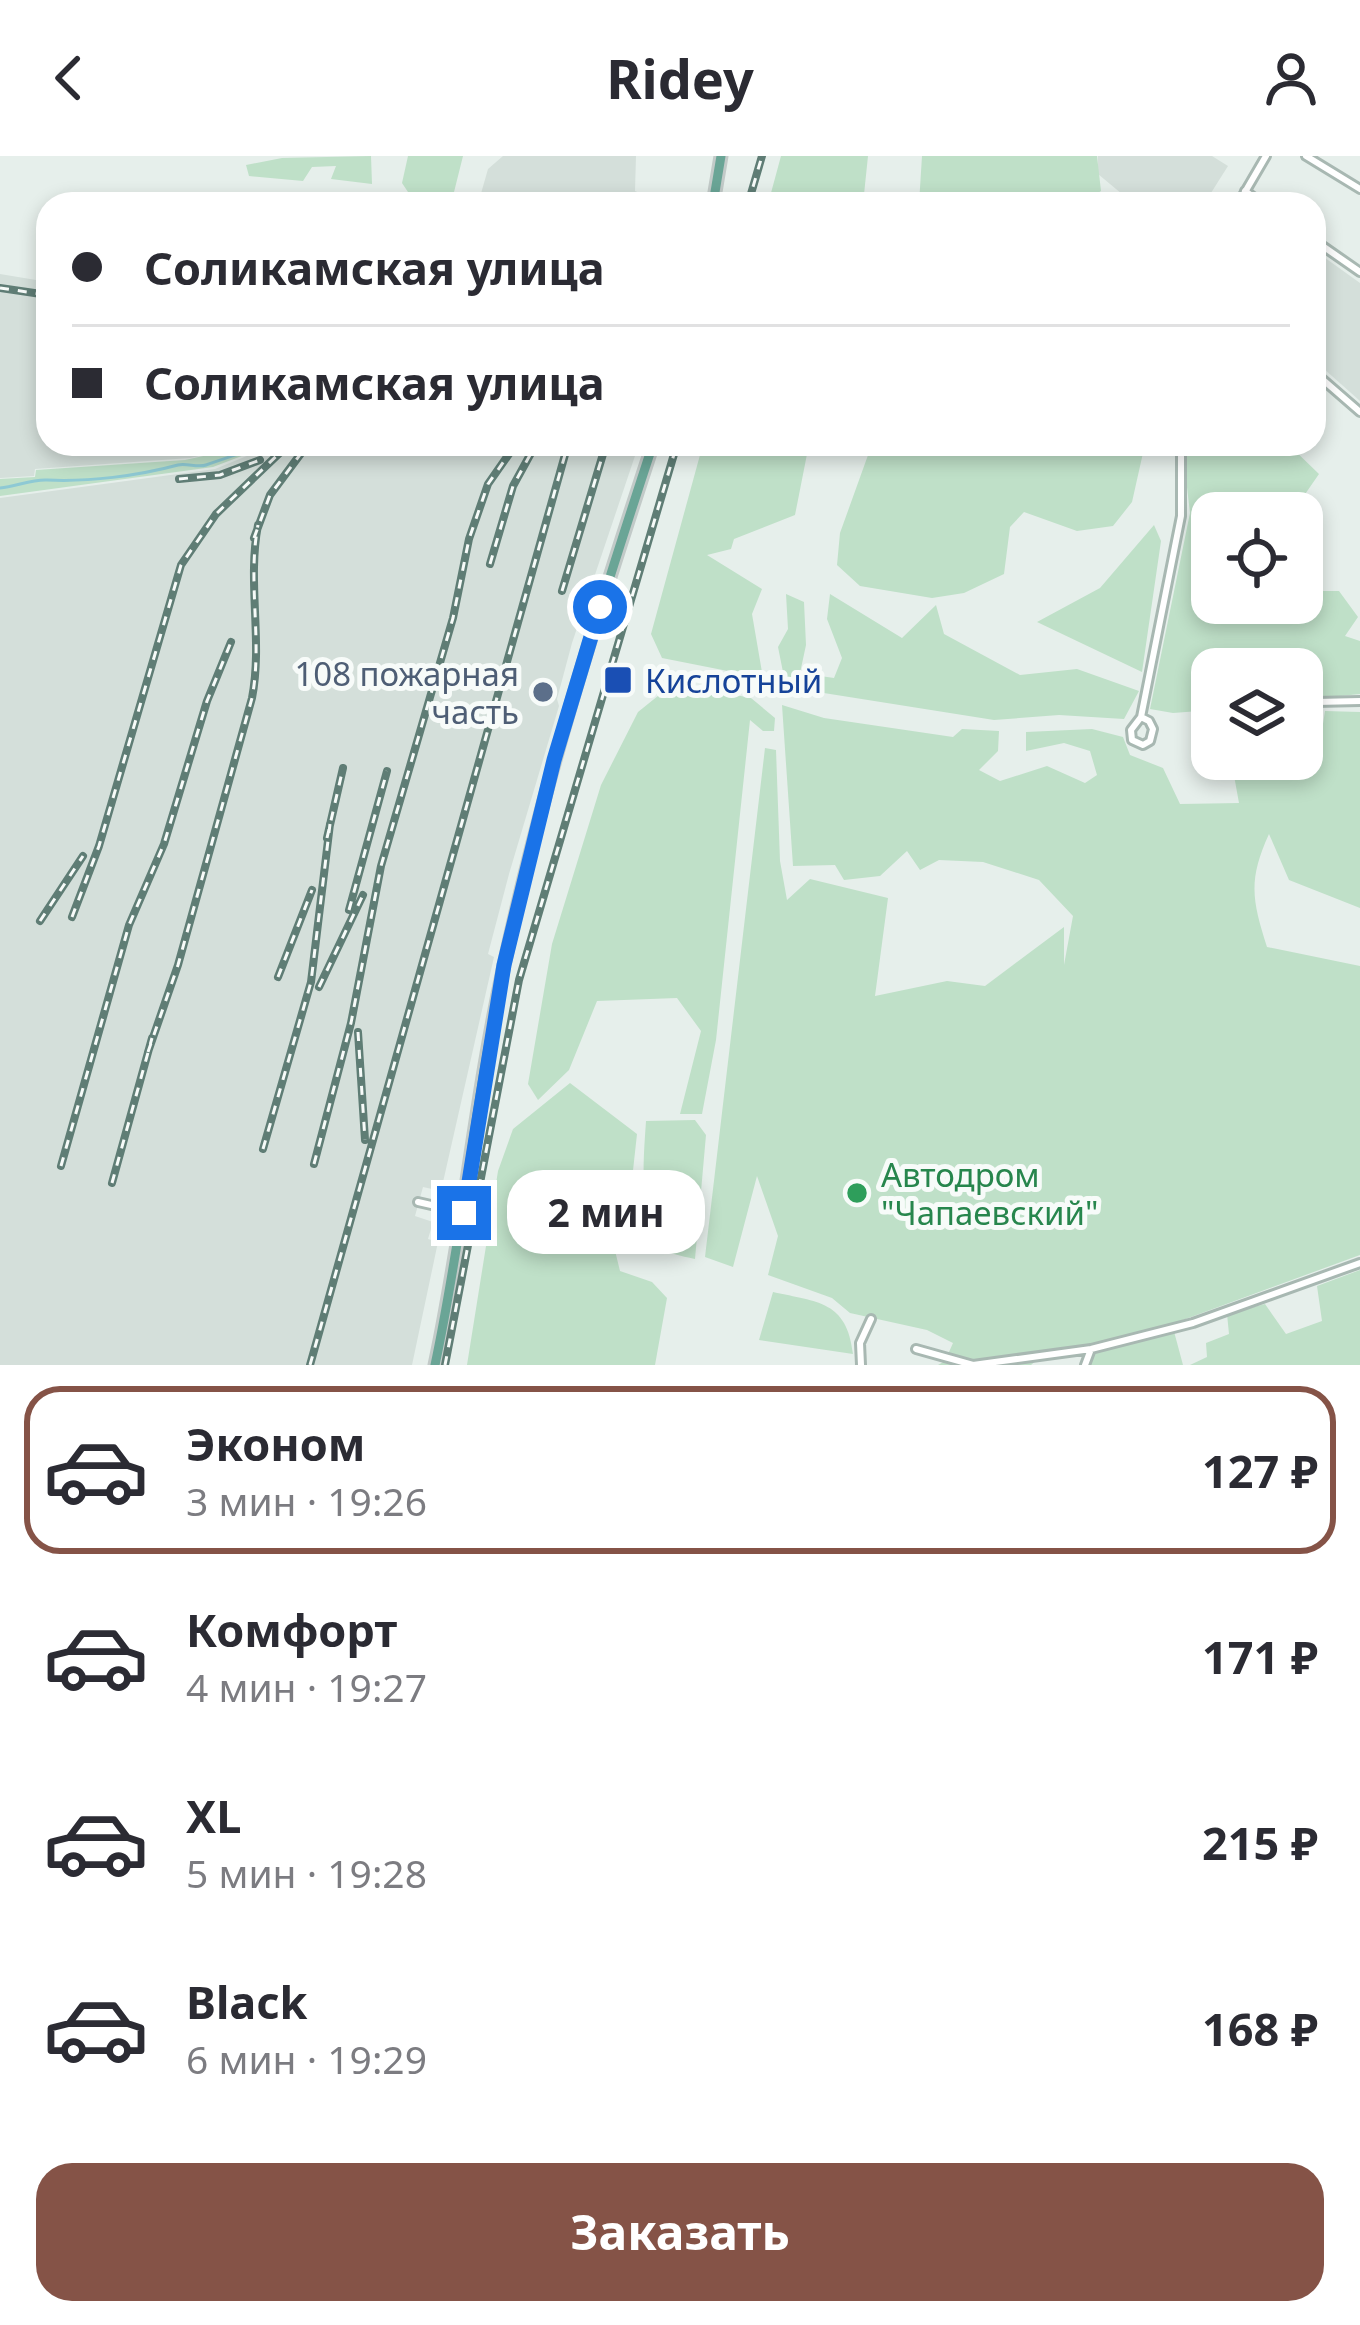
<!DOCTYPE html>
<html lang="ru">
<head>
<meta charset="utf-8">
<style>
  :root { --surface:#fff; --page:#f7f7f7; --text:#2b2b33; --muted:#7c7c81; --line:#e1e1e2; --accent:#855347 }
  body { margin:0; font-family:"Noto Sans",sans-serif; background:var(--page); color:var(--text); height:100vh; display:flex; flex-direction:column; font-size:45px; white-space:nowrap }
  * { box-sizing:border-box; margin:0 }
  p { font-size:39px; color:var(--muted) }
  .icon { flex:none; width:66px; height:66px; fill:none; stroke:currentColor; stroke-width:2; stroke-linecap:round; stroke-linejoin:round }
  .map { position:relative; height:1209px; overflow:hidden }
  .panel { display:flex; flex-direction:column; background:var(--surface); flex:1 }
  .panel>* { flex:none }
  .banner { position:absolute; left:36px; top:36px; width:1290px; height:264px; border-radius:36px; box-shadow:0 6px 18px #0003; display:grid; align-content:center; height:264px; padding:0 36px; background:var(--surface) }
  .fabs { position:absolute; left:1191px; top:336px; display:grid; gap:24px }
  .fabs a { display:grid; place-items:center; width:132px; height:132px; border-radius:24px; background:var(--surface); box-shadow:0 6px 18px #0003; font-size:60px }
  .end { position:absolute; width:54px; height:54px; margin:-27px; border:15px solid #1a73e8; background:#fff; box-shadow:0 0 0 6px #fff }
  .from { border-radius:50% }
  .bubble { position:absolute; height:84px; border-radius:36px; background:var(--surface); box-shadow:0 6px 18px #0003; font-size:39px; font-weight:700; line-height:84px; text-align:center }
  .banner b { display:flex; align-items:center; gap:42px; height:114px; font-size:45px }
  .banner b+b { border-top:3px solid var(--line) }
  .banner i { width:30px; height:30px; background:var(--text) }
  ul { padding:21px 0 0; list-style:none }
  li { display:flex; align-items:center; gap:36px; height:168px; margin:0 24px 18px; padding:0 12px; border:6px solid transparent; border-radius:36px }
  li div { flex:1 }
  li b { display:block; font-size:45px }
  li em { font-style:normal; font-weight:700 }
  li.selected { border-color:var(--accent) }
  li>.icon { width:108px; height:108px; stroke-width:1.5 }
  .button { display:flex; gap:24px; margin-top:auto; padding:24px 36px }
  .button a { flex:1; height:138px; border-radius:36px; background:var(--accent); color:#fff; font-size:48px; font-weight:700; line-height:138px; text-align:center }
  header { display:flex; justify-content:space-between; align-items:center; height:156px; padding:0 36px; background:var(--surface); font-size:54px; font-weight:700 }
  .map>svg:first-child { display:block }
</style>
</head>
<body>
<header><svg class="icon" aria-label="back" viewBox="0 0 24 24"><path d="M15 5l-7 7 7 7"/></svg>Ridey<svg class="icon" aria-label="person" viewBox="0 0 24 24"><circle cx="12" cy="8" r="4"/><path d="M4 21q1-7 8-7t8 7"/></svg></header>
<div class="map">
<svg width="1360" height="1209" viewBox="0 0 1360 1209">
  <rect width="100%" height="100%" fill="#e6efeb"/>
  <path fill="#d4dfda" d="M503 0H636L635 35 646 40 644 48H478L488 13Z
    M1098 0H1212L1228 10 1204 48H1134L1098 18Z
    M1314 94 1360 127V245L1314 204Z
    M0 118 48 126V288H252L190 302 35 313 34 320 0 322Z
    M276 288H639L572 487 557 543 559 550 509 718 488 798 494 801 441 1035 423 1031 415 1060 433 1066 428 1083 438 1086 412 1209H0V342L215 313Z"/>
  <path fill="#bfe0c8" d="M371 0 372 28 331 23 336 10 312 11 303 25 249 20 246 9 282 2Z
    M408 0H463L451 48H416L402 27Z
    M781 0H868L863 48H768Z
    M922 0H1097L1101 35 1081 48H919Z
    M258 288H273L213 311 0 340V323L35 321 36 314 185 304Z
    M703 288H809L795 359 734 383 731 393 707 399 762 433 752 458 763 522 662 502 651 478Z
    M872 288H1145L1132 346 1113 370 1077 375 1024 356 1010 371 1004 418 964 437 932 442 860 430 837 409 840 377Z
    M1182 288H1288L1319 318 1292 357H1212V447H1236L1257 462 1274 447H1302V435H1339L1358 461 1345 480 1360 485V538L1302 544V513H1212V554L1173 557 1150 553 1190 357Z
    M1154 369 1161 385 1142 516 1037 466 1100 432Z
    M786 438 804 446 806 489 800 517 834 522 842 502 827 463 830 438 902 482 936 449 944 478 1020 519 1077 513 1139 535 1124 563 1059 559 994 564 786 531 778 491 788 473Z
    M674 527 751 542 775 562 774 575H763L750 564 716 884 702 958H680L701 875 677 842 597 845 569 914 538 944 528 928 552 788 601 629 638 556Z
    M782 549 824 562 953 581 962 573 999 575 998 595 979 614 1000 625 1047 610 1085 627 1097 619 1090 595 1064 587 1026 595V576L1092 573 1123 581 1130 599 1163 612 1180 648 1239 647 1231 603H1302V556L1323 568 1325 555 1360 556V752L1289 724 1269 678C1248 724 1252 744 1267 791L1360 810V1099L1172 1168 1183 1209H1085L1084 1200 1038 1203 1031 1209H938L945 1205 953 1187 927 1174 850 1157 832 1142 768 1119 778 1080 757 1020 733 1111 705 1101 765 592 776 594 780 705 787 744 810 723 888 742 875 840 947 825 985 830 1064 771V809L1073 760 1039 724 983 706 939 704 920 714 907 695 880 720 844 724 835 709 793 710Z
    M570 927 637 978 628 1060 608 1066 620 1115 652 1126 667 1142 655 1209H467L498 1015 513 973Z
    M695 964 706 979 695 1103C687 1101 674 1099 667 1095 636 1073 644 998 646 965Z
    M1360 1114V1209H1190L1207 1201 1206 1187 1229 1178 1227 1158 1265 1148 1286 1178 1322 1165 1317 1130Z
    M773 1136C818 1146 847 1145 853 1198L759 1184Z"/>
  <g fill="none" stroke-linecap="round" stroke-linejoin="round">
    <path stroke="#8ec9d4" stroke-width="3" d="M0 332C15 331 32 323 47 324 89 326 137 320 178 309 187 307 198 312 206 309 226 302 247 295 268 288"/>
    <g stroke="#a8b8b2" stroke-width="12">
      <path id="minor" d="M1306 0 1360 33
        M1245 35 1263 48
        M1238 48 1266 0
        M1314 84 1360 116
        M1314 216 1360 256
        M1316 546 1360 545
        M1141 561 1149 565 1153 573 1150 585 1143 589 1132 584 1131 574 1141 561 1181 360V288
        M418 1046 462 1056
        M916 1193 973 1209 1091 1193 1193 1167 1360 1107
        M861 1209 860 1187 871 1163
        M1085 1209 1091 1193"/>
    </g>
    <g stroke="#c2cac8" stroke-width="15">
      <path id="primary" d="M713 48 721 0
        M435 1209C463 1078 475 944 503 814 541 635 596 461 653 288"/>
    </g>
    <use href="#minor" stroke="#fff" stroke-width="6"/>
    <use href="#primary" stroke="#6aa596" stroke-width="9"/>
    <g stroke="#5f7d75" stroke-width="8">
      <path id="rail" d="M748 48 762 0
        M0 132 48 139
        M179 323 220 319 260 304
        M254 382 270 339 308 288
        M490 408 513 330 536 288
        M562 435 606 288
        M327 682 343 612
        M349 754 387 615
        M72 761 99 690 181 409 216 358 289 288
        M40 765 83 700
        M278 821 312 734
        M319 831 363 739
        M358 876 365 984
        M148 896 178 809 252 542C263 485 247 427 258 369
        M263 993 311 826 330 668
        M314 1008 351 867 381 710 453 462 469 383 488 328 516 288
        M61 1010 129 769 164 688 207 545 231 486
        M112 1027 152 882
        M310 1209 568 288
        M445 1209 519 824 677 288"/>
    </g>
    <use href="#rail" stroke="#f7fbf9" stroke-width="3" stroke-dasharray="9" stroke-linecap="butt"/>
  </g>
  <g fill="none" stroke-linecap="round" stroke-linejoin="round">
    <path stroke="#1a73e8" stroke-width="15" d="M464 1057 504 809 554 604 600 451"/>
  </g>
  <rect fill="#1a4fb4" stroke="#f7fbf9" stroke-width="4.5" x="603" y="509" width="30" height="30" rx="6"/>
  <circle fill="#5c6f8a" stroke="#f7fbf9" stroke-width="4.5" cx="543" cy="536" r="12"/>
  <circle fill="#2e9e5b" stroke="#f7fbf9" stroke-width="4.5" cx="857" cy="1037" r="12"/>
  <g text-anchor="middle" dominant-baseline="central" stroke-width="10" stroke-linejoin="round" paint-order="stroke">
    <g font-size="33" fill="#4e5e75" stroke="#f7fbf9" text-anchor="end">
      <text x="519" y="517">108 пожарная<tspan x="519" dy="38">часть</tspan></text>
    </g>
    <g font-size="33" fill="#164399" stroke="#f7fbf9" text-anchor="start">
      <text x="645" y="524">Кислотный</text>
    </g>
    <g font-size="33" fill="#27864d" stroke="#f7fbf9" text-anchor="start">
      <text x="881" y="1018">Автодром<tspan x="881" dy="38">"Чапаевский"</tspan></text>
    </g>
  </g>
</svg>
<div class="fabs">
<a><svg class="icon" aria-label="locate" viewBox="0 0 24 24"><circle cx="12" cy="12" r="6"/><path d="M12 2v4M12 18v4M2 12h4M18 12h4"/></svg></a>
<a><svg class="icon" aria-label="layers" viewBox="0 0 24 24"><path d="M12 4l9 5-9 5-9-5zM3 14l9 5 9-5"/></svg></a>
</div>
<i class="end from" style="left:600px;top:451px"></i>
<i class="end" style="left:464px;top:1057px"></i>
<div class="bubble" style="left:507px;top:1014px;width:198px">2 мин</div>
<div class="banner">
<b><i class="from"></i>Соликамская улица</b>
<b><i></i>Соликамская улица</b>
</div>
</div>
<section class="panel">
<ul>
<li class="selected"><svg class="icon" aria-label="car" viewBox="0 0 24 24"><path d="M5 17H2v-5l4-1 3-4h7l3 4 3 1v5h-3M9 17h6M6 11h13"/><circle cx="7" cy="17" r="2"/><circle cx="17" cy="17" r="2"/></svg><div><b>Эконом</b><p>3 мин · 19:26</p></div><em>127 ₽</em></li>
<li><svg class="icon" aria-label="car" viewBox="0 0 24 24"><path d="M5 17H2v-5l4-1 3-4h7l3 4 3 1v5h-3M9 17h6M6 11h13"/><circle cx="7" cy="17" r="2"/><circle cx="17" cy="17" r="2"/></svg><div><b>Комфорт</b><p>4 мин · 19:27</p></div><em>171 ₽</em></li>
<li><svg class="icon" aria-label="car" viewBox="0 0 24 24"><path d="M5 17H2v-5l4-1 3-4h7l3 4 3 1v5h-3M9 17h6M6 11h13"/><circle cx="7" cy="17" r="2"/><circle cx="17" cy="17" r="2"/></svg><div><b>XL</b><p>5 мин · 19:28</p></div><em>215 ₽</em></li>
<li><svg class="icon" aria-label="car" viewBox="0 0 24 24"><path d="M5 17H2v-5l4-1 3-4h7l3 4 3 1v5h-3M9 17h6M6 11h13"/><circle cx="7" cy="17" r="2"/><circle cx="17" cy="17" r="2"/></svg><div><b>Black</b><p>6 мин · 19:29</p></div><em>168 ₽</em></li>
</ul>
<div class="button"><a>Заказать</a></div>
</section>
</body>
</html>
